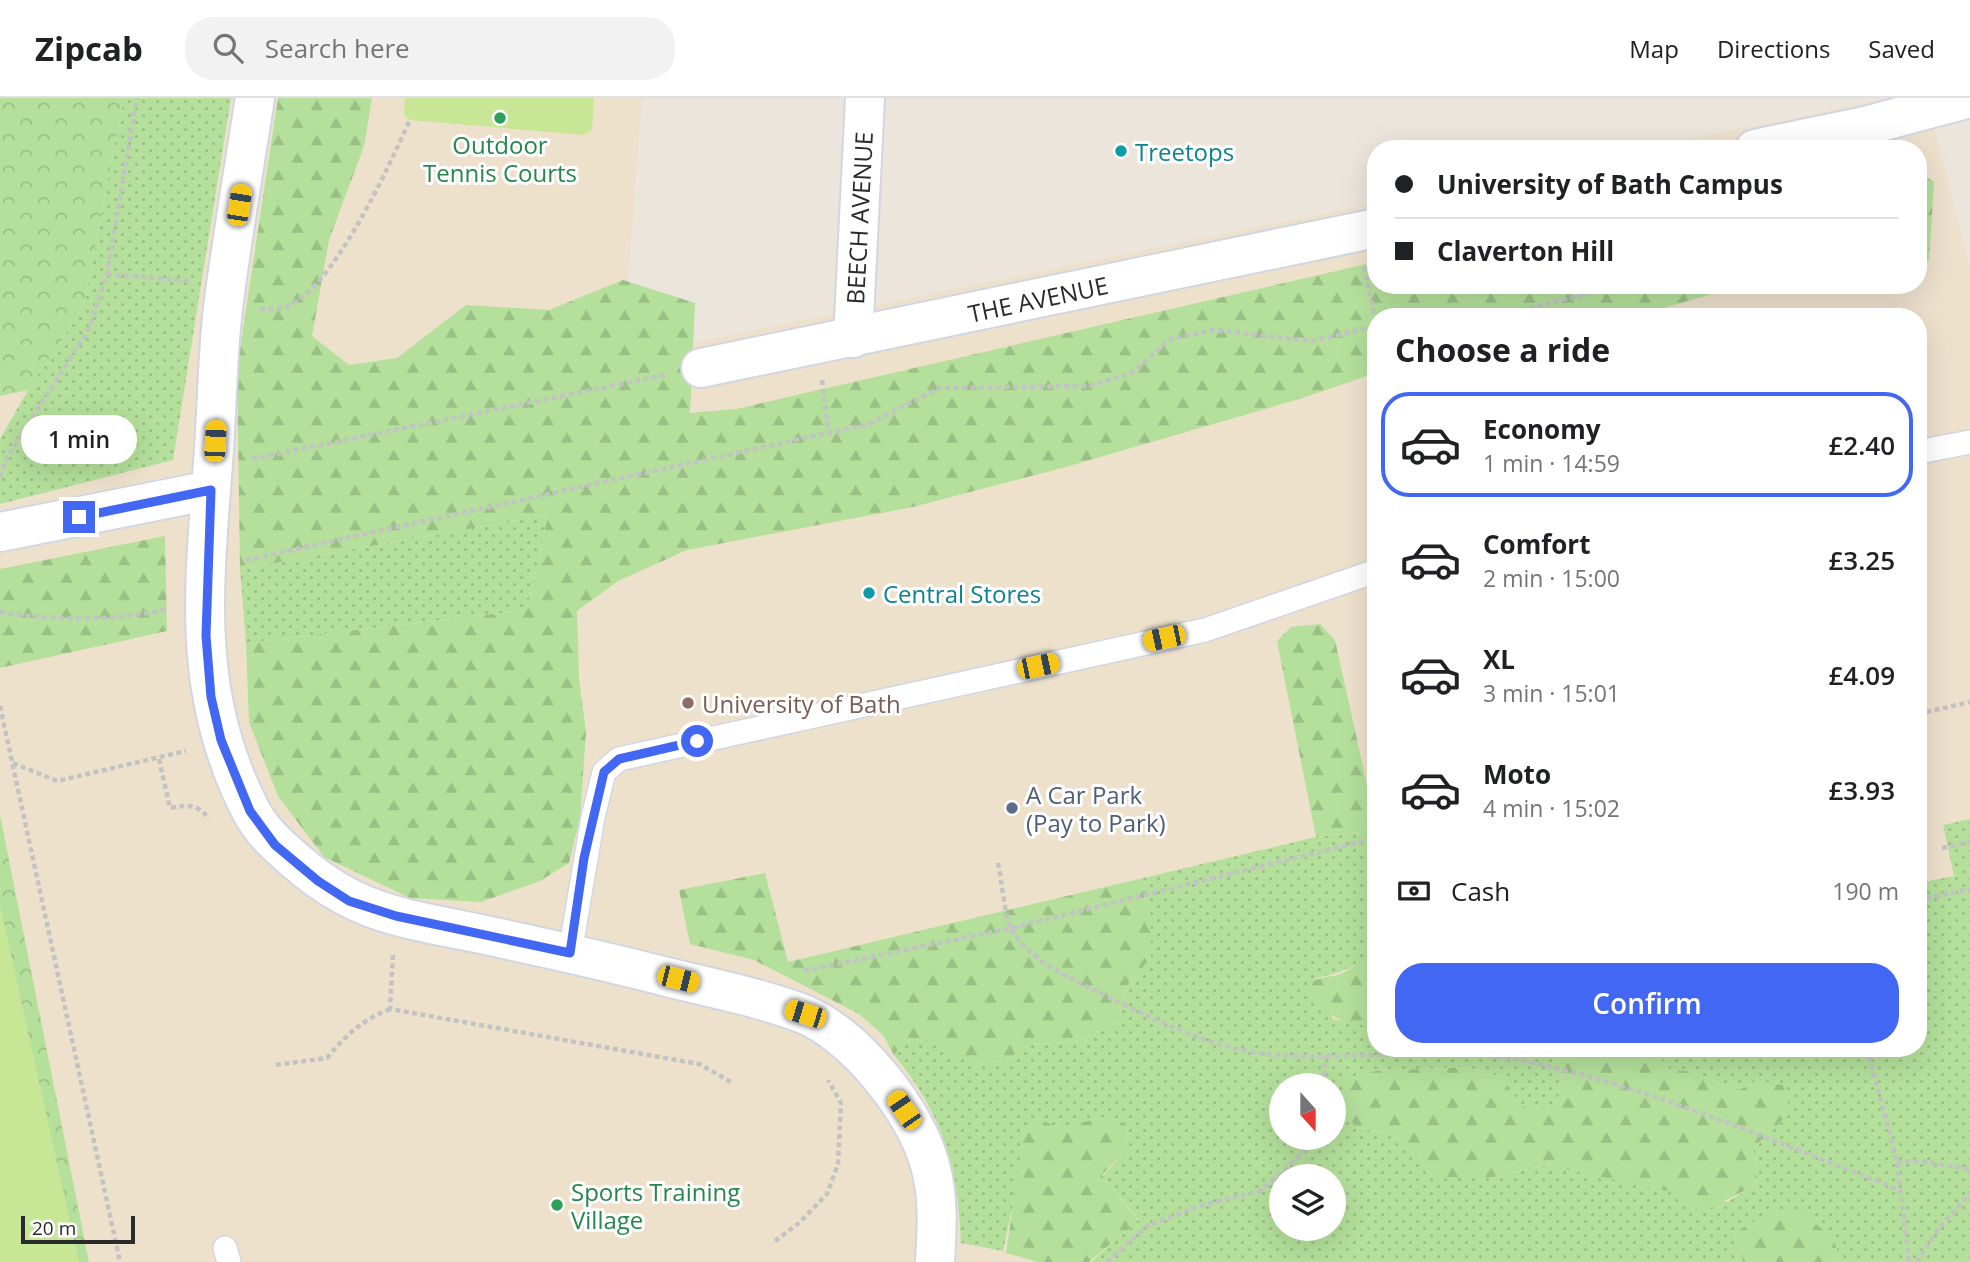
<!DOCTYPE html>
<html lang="en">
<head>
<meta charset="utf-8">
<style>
  :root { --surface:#fff; --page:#f2f2f2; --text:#202124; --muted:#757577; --line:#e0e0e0; --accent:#4267f3 }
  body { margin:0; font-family:"Open Sans",sans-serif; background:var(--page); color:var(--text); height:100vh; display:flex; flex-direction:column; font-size:26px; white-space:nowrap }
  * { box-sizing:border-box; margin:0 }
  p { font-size:23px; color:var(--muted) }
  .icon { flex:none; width:38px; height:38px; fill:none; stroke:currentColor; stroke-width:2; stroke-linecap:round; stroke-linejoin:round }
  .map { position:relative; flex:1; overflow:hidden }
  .sheet { position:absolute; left:1367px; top:210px; width:560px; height:749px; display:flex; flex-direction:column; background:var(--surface); border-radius:28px; box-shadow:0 7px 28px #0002 }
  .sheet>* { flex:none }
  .banner { position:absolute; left:1367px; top:42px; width:560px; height:154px; border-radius:28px; box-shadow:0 7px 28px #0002; display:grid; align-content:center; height:154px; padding:0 28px; background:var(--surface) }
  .needle { width:46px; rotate:159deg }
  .fabs { position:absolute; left:1269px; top:975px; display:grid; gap:14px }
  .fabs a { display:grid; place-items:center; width:77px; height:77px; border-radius:50%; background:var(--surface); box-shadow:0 7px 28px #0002; font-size:35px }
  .scale { position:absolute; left:21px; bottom:18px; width:114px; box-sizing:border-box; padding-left:7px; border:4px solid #2a2a2a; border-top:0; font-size:19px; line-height:24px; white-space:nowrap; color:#2a2a2a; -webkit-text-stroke:5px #fff; paint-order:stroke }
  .end { position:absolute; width:32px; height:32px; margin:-16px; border:9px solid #4267f3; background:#fff; box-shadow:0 0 0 4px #fff }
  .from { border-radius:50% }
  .bubble { position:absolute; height:49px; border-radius:24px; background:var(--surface); box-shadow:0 7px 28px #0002; font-size:23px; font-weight:600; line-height:49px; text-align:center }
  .car { position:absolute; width:21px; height:42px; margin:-21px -10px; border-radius:9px; box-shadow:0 0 5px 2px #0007; background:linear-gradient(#f5c518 24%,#345 0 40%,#f5c518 0 76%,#345 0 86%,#f5c518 0) }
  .banner b { display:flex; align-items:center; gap:24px; height:66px; font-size:26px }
  .banner b+b { border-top:2px solid var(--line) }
  .banner i { width:18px; height:18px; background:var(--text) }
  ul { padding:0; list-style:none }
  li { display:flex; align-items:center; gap:21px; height:105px; margin:0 14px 10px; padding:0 14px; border:4px solid transparent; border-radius:28px }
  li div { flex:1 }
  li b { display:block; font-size:26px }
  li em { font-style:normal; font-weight:600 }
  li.on { border-color:var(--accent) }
  li>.icon { width:63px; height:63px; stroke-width:1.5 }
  h2 { padding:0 28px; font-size:32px; line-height:84px }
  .pay { display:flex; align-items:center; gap:18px; height:77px; padding:0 28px; font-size:26px }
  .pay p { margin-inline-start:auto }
  .button { display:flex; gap:14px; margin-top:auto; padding:14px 28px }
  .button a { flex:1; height:80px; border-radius:28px; background:var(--accent); color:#fff; font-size:28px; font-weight:600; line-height:80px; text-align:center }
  header { display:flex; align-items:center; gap:42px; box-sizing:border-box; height:98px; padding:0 35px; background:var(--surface); border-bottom:2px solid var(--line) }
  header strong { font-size:33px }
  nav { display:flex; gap:38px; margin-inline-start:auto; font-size:24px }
  .search { width:490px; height:63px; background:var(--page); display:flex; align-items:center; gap:18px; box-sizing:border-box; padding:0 24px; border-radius:28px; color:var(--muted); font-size:26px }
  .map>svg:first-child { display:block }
</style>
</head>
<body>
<header>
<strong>Zipcab</strong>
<div class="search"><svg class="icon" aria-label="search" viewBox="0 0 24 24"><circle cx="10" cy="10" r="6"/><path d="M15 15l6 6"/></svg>Search here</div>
<nav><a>Map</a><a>Directions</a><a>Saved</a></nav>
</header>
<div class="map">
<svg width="1970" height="1164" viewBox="0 0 1970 1164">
  <defs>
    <pattern id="grass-dots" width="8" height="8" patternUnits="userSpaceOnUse" patternTransform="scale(1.75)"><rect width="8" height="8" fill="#b4e09b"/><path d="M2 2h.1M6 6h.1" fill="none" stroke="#9bc086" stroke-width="1.8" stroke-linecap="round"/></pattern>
    <pattern id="forest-firs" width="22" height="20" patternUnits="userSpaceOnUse" patternTransform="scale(1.75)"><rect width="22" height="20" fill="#b4e09b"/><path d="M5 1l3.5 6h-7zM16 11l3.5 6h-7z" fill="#9bc086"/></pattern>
    <pattern id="park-crowns" width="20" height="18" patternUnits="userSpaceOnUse" patternTransform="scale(1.75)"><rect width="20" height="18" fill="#b4e09b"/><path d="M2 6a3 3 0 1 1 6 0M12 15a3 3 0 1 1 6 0" fill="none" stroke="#9bc086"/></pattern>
  </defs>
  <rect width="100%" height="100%" fill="#ebe5dc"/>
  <path fill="#ede1cc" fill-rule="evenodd" d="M0 0H642L622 259 1375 105 1376 187H1918V51H1642L1891 0H1927L1970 172V1164H0ZM1376 219H1918V950H1376ZM1281 987H1334V1040H1281ZM1281 1078H1334V1130H1281Z"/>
  <path fill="url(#grass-dots)" fill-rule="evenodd" d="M124 0H231L173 362 0 406V341L28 292 83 210Z
    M548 417 527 512 246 545 240 471Z
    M1375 706V845C1368 867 1337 876 1316 880L1333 921 1375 928 1376 950H1555L1560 992 1556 1009C1521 1016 1520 1008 1502 979L1467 969 1376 973 1355 1029 1395 1038 1418 1055 1431 1079H1493L1546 1067 1727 1104 1750 1090 1757 1080 1753 1050 1790 1014 1758 982 1739 992 1687 973 1670 972 1651 950H1918V785L1954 778 1943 727 1970 721V1164H1840L1834 1141 1734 1135 1743 1164H1091L1138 1122 1103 1078 1125 1053 1127 1027 1106 1019 1059 1030 1037 1021 1024 1032 1020 1074 1003 1153 961 1145C958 1069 943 1016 894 957L904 945 924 940 952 958 977 965 1006 963 1028 947 1081 943 1119 924 1128 886 1151 860V821L1139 781 1316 739 1359 734 1375 723 1372 707ZM1281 987H1334V1040H1281ZM1281 1078H1334V1130H1281Z"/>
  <path fill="url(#forest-firs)" d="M278 0H372L364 48 329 142 312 238 349 267 397 260 466 207 549 212 623 182 695 205 690 315 736 311 1375 164 1376 187H1744L1631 219H1376L1375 275 1306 299 1066 369 913 409 687 452 618 483 577 513 579 581 586 634 580 720 569 765 540 783 481 804 410 800 324 759 278 698 249 624 246 545 527 512 548 417 240 471 237 271Z
    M1918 73 1934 84 1929 163H1918Z
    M165 438 167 533 0 570V471Z
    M1320 526 1335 542 1375 723 1359 734 1316 739 1277 543 1291 529Z
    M765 775 788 864 1139 781 1151 821V860L1128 886 1119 924 1081 943 1028 947 1006 963 977 965 952 958 924 940 904 945 894 957 883 937 859 916 754 862 690 846 679 792Z
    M1375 845V928C1345 928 1320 917 1309 888 1319 876 1328 881 1341 876 1352 871 1371 856 1375 845Z
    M1555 950H1651L1670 972 1687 973 1739 992 1758 982 1783 987 1791 1014 1753 1050 1757 1080 1750 1090 1702 1114 1672 1094 1546 1067 1493 1079H1431L1418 1055 1395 1038 1355 1029 1340 1003 1346 982 1376 973 1467 969 1502 979C1520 1007 1521 1016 1556 1009L1560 992Z
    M1106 1019 1127 1027 1125 1053 1102 1077 1138 1123 1089 1164H1038L1006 1155 1024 1032 1038 1020 1058 1030Z
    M1771 1113 1804 1116 1834 1141 1840 1164H1743L1734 1135Z"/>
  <path fill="url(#park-crowns)" d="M0 0H124L83 210 28 292 0 298Z
    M0 717 89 1164H0Z"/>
  <path fill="#c7e797" d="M405 0H594L592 32 584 37 410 22 404 17Z
    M0 807 79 1164H0Z"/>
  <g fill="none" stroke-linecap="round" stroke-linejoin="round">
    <g stroke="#d2d5e2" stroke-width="26">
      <path id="lane" d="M1918 354 1970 344
        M570 855 593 719 604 674 619 661 1205 532 1376 473
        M225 1150 229 1164"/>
    </g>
    <g stroke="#d2d5e2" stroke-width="42">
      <path id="street" d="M255 0C244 70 232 140 223 210 217 261 217 314 213 365 204 489 191 594 249 709 260 732 278 748 297 764 355 815 402 820 476 835 542 849 609 864 675 881 717 891 760 900 801 915 854 935 916 1013 930 1067 939 1098 937 1132 935 1164
        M1755 51 1865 28 1970 0
        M853 240 865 0
        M701 270 1376 130
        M0 434 211 392"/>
    </g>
    <path stroke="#c3c3c3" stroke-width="4.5" stroke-dasharray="5 3.5" stroke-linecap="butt" d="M1364 169 1376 224
      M107 176 190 183
      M260 211C267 211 275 211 282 210 331 198 389 67 410 22
      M1496 219 1620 187
      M822 282 829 336
      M252 361 665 277
      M0 379 7 359 89 231 107 176 137 0
      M246 462 869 326 939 290 1090 288 1132 275 1170 241 1214 232 1312 243 1376 228
      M0 514C57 523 112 523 169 511
      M0 608 120 1164
      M1918 616 1970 604
      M159 661 170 710C188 707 197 705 209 721
      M13 665 57 683 186 653
      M1942 750 1970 744
      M998 765C1002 782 1004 818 1012 832 1032 866 1077 883 1111 900 1162 925 1218 953 1276 957 1357 963 1444 947 1524 963 1654 990 1777 1045 1900 1092
      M1918 802 1970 791
      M393 857 390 911 699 966 731 984
      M804 873 1011 830 1376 740
      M1867 950 1897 1064 1909 1164
      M276 967 327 960C346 937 362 922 390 911
      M1323 987 1326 957
      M1897 1064 1920 1063 1970 1071
      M775 1143 799 1125 827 1096 838 1066 841 1005 828 982
      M1107 1164 1147 1128 1202 1107 1260 1093 1300 1058 1311 1040
      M1917 1164 1936 1134 1970 1095"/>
    <use href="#lane" stroke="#fff" stroke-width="23"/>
    <use href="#street" stroke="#fff" stroke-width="38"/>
  </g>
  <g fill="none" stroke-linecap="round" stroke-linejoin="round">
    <path stroke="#4267f3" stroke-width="9" d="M79 419 211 392 206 538 211 599 221 642 250 713 275 747 318 783 349 803 396 818 570 855 584 760 604 674 619 661 697 643"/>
  </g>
  <g fill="#2e9e5b" stroke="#fff" stroke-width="2.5">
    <circle cx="500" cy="20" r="7"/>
    <circle cx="557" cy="1107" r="7"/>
  </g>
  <g fill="#0f9aa8" stroke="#fff" stroke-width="2.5">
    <circle cx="1121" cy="53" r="7"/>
    <circle cx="869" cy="495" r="7"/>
  </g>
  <circle fill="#8d6e63" stroke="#fff" stroke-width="2.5" cx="688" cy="605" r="7"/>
  <circle fill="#5c6f8a" stroke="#fff" stroke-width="2.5" cx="1012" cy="710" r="7"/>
  <g text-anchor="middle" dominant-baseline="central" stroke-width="6" stroke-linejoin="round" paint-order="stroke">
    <g font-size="24" fill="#27864d" stroke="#fff">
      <text x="500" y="46">Outdoor<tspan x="500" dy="28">Tennis Courts</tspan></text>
      <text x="571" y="1093" text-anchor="start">Sports Training<tspan x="571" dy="28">Village</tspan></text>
    </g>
    <g font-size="24" fill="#0d838f" stroke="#fff" text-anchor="start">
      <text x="1135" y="53">Treetops</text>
      <text x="883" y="495">Central Stores</text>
    </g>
    <g font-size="24" fill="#2a2a2a" stroke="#fff">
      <text transform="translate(859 120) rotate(-87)">BEECH AVENUE</text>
      <text transform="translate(1038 201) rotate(-12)">THE AVENUE</text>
    </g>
    <g font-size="24" fill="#785e54" stroke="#fff" text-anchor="start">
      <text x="702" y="605">University of Bath</text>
    </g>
    <g font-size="24" fill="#4e5e75" stroke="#fff" text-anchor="start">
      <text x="1026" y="696">A Car Park<tspan x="1026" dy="28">(Pay to Park)</tspan></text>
    </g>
  </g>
</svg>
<div class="fabs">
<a><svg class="needle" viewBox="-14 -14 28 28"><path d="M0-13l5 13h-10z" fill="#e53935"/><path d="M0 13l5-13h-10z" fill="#757577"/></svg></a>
<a><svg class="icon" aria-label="layers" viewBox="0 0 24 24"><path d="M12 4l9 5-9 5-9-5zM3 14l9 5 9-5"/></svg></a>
</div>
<div class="scale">20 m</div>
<i class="end from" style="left:697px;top:643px"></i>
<i class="end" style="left:79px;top:419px"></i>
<div class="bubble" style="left:21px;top:317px;width:116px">1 min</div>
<i class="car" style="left:239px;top:107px;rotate:9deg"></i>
<i class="car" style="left:215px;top:343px;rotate:3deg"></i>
<i class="car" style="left:1164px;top:540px;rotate:258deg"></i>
<i class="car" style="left:1038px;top:568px;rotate:78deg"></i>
<i class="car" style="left:678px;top:881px;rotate:104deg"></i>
<i class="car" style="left:805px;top:916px;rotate:287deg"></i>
<i class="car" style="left:904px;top:1012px;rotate:326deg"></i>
<div class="banner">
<b><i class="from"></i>University of Bath Campus</b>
<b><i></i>Claverton Hill</b>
</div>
<section class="sheet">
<h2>Choose a ride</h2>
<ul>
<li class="on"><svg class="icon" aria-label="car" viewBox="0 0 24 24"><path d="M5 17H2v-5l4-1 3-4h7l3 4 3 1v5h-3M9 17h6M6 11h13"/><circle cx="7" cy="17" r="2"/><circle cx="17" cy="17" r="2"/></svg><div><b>Economy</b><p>1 min · 14:59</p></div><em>£2.40</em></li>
<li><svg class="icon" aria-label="car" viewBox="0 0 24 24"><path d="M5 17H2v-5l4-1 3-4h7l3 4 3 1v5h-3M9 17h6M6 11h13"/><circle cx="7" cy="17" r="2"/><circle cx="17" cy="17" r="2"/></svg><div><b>Comfort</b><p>2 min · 15:00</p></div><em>£3.25</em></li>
<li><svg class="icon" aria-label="car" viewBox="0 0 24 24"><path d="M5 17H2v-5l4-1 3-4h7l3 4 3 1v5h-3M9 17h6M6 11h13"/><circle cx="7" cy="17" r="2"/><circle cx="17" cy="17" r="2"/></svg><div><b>XL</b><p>3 min · 15:01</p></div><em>£4.09</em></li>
<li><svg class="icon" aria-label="car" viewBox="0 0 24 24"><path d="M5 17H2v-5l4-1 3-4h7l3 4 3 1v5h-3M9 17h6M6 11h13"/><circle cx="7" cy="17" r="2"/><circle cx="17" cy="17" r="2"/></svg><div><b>Moto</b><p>4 min · 15:02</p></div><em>£3.93</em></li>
</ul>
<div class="pay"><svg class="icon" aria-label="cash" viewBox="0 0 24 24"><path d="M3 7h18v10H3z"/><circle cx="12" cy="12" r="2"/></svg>Cash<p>190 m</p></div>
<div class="button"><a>Confirm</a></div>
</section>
</div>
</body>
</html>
